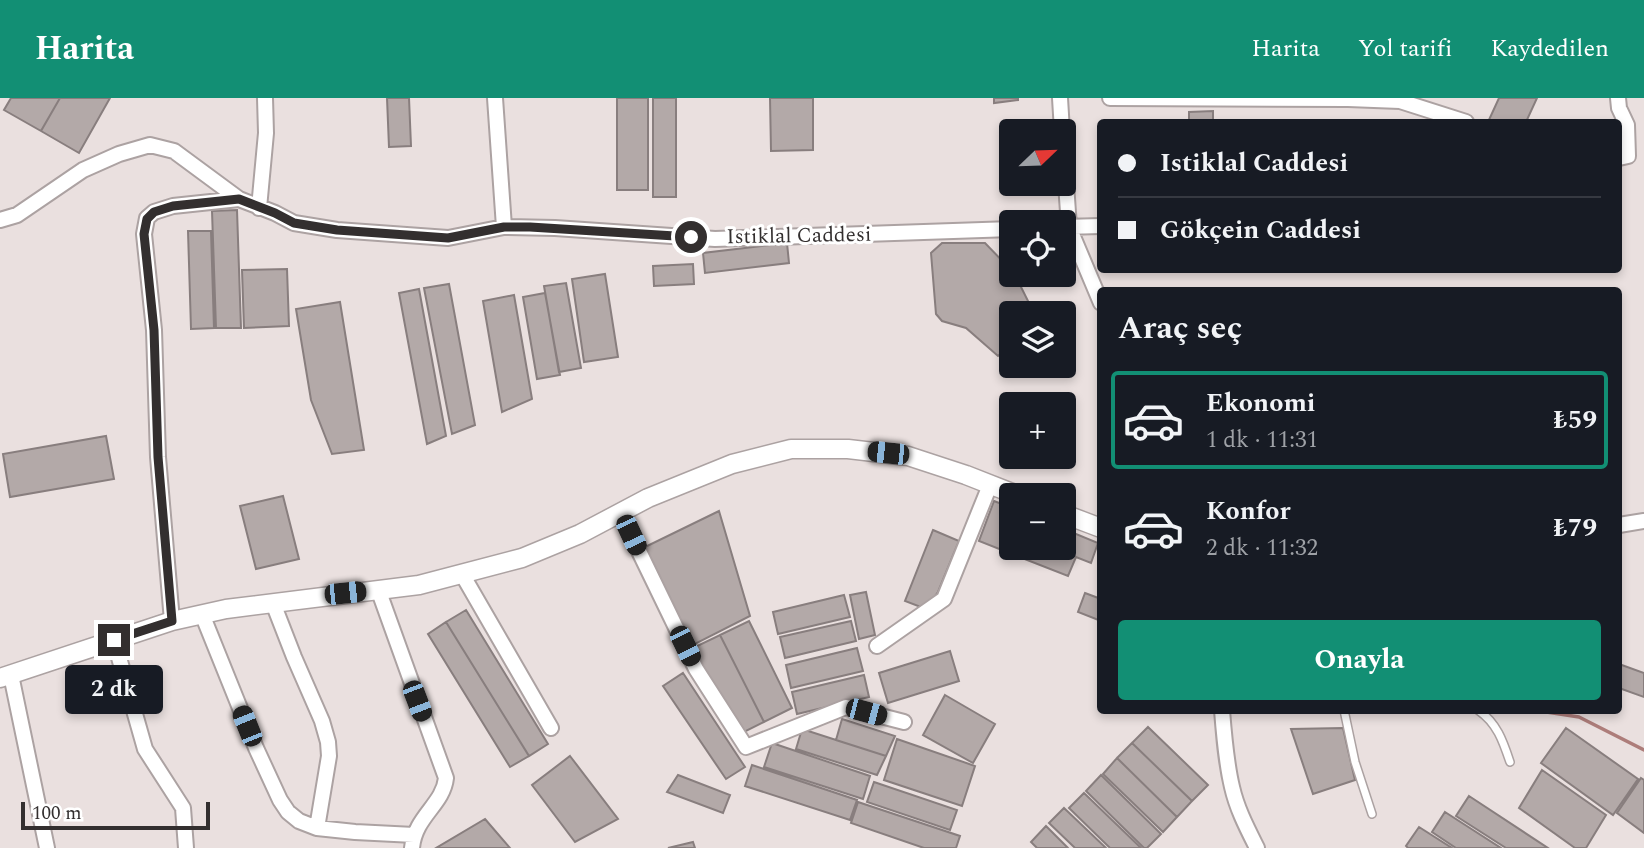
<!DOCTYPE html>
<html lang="tr">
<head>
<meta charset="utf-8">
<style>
  :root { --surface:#171b24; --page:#20242c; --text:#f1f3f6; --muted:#9ea1a6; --line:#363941; --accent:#128f74 }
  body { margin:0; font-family:Spectral,serif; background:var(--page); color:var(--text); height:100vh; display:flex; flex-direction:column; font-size:26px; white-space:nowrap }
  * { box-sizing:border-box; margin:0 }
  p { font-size:23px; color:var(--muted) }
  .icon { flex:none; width:38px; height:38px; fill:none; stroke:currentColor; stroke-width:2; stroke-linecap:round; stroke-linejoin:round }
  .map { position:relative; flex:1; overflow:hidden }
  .drawer { position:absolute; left:1097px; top:189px; width:525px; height:427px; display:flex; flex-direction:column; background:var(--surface); border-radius:7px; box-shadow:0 4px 10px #0003 }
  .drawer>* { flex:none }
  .hud { position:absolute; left:1097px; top:21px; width:525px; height:154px; border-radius:7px; box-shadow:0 4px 10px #0003; display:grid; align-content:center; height:154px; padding:0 21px; background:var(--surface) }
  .needle { width:46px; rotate:67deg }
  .controls { position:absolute; left:999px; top:21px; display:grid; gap:14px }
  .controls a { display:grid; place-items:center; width:77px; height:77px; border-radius:7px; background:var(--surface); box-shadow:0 4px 10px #0003; font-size:35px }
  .scale { position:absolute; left:21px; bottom:18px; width:189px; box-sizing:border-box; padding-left:7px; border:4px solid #332f2f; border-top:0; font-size:19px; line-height:24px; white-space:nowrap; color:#332f2f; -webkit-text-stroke:5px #fff; paint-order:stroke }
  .end { position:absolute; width:32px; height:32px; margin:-16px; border:9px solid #332f2f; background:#fff; box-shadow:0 0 0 4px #fff }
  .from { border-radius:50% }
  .bubble { position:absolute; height:49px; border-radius:7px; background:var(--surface); box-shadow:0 4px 10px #0003; font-size:23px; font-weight:700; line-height:49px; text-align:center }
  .car { position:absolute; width:21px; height:42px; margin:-21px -10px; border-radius:9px; box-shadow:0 0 5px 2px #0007; background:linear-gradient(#222 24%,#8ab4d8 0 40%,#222 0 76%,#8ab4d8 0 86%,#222 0) }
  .hud b { display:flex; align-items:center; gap:24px; height:66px; font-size:26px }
  .hud b+b { border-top:2px solid var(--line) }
  .hud i { width:18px; height:18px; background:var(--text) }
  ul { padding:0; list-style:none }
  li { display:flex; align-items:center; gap:21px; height:98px; margin:0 14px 10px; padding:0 7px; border:4px solid transparent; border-radius:7px }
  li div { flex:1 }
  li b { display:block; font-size:26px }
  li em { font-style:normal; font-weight:700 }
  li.active { border-color:var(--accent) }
  li>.icon { width:63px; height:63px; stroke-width:1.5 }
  h2 { padding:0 21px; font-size:32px; line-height:84px }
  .primary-button { display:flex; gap:14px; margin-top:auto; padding:14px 21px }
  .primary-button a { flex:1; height:80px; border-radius:7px; background:var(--accent); color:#fff; font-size:28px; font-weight:700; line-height:80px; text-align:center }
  header { display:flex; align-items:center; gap:42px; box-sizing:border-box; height:98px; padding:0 35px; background:var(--accent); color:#fff }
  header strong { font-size:33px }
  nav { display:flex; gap:38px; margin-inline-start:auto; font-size:24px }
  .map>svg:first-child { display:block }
</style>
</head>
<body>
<header>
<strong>Harita</strong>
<nav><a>Harita</a><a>Yol tarifi</a><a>Kaydedilen</a></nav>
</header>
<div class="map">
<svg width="1644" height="750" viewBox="0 0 1644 750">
  <rect width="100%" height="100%" fill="#eae0df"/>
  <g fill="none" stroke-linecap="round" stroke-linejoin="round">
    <path stroke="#ad7d7a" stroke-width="3.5" d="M1540 613 1579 619 1644 652"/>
  </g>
  <path fill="#b3a9a8" stroke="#887e7e" stroke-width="2" d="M11 0H60L41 33 4 12Z
    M60 0H110L79 55 41 33Z
    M387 0H409L411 48 389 49Z
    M617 0H648V92H617Z
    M653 0H676V99H653Z
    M770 0H813V52L771 53Z
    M994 0H1018V2L994 5Z
    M1499 0H1537L1526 24H1488Z
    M1213 13V24H1189V14Z
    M237 112 241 230H216L212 113Z
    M188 133H211L214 230 191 231Z
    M787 145 789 165 705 175 703 155Z
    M942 145H985L1012 173V177H1015L1034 215H1012V245L998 258 966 230 942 223 936 216 931 155Z
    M693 166 694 186 654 188 653 168Z
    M287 171 289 228 244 230 242 172Z
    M605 176 618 259 584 264 572 181Z
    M566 185 581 270 559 274 544 188Z
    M449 186 475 327 452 336 424 190Z
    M419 191 446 338 427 346 399 195Z
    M545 195 560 277 537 281 523 199Z
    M514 197 532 301 502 314 483 203Z
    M340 204 364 352 332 356 311 302 296 211Z
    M106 338 114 381 10 399 3 356Z
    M283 398 299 461 256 471 240 408Z
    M994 403 1012 410V450H1064V431L1098 445 1091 465 1076 459 1068 478 979 443Z
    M719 413 750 518 691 548 643 450Z
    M933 432 959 443 938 494 926 511 905 503Z
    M866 494 875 537 859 541 850 497Z
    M1085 495 1101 501V523L1078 514Z
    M844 497 850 519 778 536 773 514Z
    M466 512 548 646 529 658 446 524Z
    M749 523 792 610 764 624 720 537Z
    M851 523 856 543 785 560 780 539Z
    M446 524 529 658 510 669 428 536Z
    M720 537 764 624 736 638 693 550Z
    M857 550 863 573 791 590 786 567Z
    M950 553 959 583 888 605 879 575Z
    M1619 566 1644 575V599L1619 590Z
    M683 575 745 669 726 681 663 588Z
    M864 577 869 599 797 616 792 594Z
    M945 597 995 626 973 665 923 637Z
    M842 621 895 638 886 658 836 642Z
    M1148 629 1208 687 1192 703 1132 645Z
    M1343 630 1355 682 1313 696 1291 631Z
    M1566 630 1638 681 1613 717 1541 665Z
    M802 631 886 658 877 677 796 651Z
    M897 641 975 668 962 708 884 682Z
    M772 645 870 678 863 701 764 669Z
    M1132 645 1192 703 1177 719 1117 660Z
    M570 658 618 721 575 744 532 687Z
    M1117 660 1177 719 1163 734 1103 676Z
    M752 667 857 702 850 722 745 688Z
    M1542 672 1606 717 1586 750H1575L1519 710Z
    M678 677 730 697 723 715 667 694Z
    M1101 677 1161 736 1147 750H1144L1086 693Z
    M1641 680 1644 682V735L1617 715Z
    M874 684 957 712 950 732 867 704Z
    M1084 695 1141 750H1110L1069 710Z
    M1469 698 1548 750H1506L1456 718Z
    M858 704 960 738 956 750H924L851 725Z
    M1064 710 1106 750H1075L1049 725Z
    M1445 714 1501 750H1456L1432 734Z
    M485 721 510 750H436Z
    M1046 728 1068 750H1037L1031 744Z
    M1419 729 1452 750H1408L1406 748Z
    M693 744 695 750H668Z"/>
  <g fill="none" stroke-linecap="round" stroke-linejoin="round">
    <g stroke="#aca2a2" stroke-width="10">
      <path id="service" d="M1344 612 1355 664 1372 716
        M1478 612C1497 625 1503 643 1510 664"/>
    </g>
    <g stroke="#aca2a2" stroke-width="18">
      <path id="minor" d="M495 0 504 129
        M1060 0 1062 33
        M1110 0 1348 1 1400 3 1466 24
        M1618 0 1619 10 1627 27 1628 58 1619 60
        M1064 56 1069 129 1101 205
        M259 110 266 35 265 0
        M0 122 17 117 83 72 119 56 150 47 174 53 239 101 275 115 294 125 337 132 448 140 504 129 555 130 715 141 1012 131
        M1064 129 1101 128
        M620 414 696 571 746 649 846 609 904 624
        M1619 427 1644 423
        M462 476 551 630
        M378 491 446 680C443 707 415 718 412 750
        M273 505 294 559 322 623 328 644 329 658 317 730
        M202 516 256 650 280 702 288 714 299 723 317 730 355 734 414 737
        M172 523 158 359 154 232 144 136 147 120 154 114 173 108 239 101
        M114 542 145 651 183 710 186 750
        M877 548 944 501 990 387
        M11 577 47 750
        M1222 612C1224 638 1226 664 1232 689 1237 711 1247 730 1257 750"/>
    </g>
    <g stroke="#aca2a2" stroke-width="21">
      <path id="tertiary" d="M1064 416 1101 430
        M0 580 172 523 226 511 419 487 522 460 580 436 648 400 732 366 791 351H848L908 358 966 377 1017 397"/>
    </g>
    <use href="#service" stroke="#fff" stroke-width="7"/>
    <use href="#minor" stroke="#fff" stroke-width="14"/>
    <use href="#tertiary" stroke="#fff" stroke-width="18"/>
  </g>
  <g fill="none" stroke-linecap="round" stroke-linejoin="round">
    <path stroke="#332f2f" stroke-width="9" d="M114 542 172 523 158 359 154 232 144 136 147 121 154 114 173 108 239 101 275 115 294 125 337 132 448 140 504 129H530L691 139"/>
  </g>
  <g text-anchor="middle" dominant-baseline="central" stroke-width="6" stroke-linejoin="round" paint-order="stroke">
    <g font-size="21" fill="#332f2f" stroke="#fff">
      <text transform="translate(799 138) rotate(-1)">Istiklal Caddesi</text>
    </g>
  </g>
</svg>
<div class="controls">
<a><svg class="needle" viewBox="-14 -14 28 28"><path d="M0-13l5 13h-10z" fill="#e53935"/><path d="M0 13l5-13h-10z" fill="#9ea1a6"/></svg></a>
<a><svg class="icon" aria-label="locate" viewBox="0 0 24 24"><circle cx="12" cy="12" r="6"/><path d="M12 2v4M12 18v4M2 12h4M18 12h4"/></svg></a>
<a><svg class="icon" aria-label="layers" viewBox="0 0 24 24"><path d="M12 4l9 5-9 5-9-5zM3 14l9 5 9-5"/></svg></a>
<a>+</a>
<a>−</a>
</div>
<div class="scale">100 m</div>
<i class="end from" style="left:691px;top:139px"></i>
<i class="end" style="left:114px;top:542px"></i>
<div class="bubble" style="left:65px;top:567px;width:98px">2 dk</div>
<i class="car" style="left:888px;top:355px;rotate:276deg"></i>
<i class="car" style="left:631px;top:437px;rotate:155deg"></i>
<i class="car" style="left:345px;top:495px;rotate:84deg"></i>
<i class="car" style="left:685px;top:548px;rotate:154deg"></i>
<i class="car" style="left:417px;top:603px;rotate:159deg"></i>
<i class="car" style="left:866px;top:614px;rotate:105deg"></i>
<i class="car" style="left:247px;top:628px;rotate:338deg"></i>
<div class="hud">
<b><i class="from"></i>Istiklal Caddesi</b>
<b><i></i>Gökçein Caddesi</b>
</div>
<section class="drawer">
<h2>Araç seç</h2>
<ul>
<li class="active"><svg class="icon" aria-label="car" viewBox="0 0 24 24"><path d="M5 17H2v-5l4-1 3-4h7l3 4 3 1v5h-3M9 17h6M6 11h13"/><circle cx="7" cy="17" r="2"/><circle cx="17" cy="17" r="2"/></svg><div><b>Ekonomi</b><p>1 dk · 11:31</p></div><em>₺59</em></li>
<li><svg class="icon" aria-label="car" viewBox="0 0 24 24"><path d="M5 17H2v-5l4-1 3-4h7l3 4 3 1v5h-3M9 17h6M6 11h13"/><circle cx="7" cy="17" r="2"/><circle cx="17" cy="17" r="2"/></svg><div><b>Konfor</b><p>2 dk · 11:32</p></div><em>₺79</em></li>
</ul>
<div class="primary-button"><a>Onayla</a></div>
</section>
</div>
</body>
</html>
